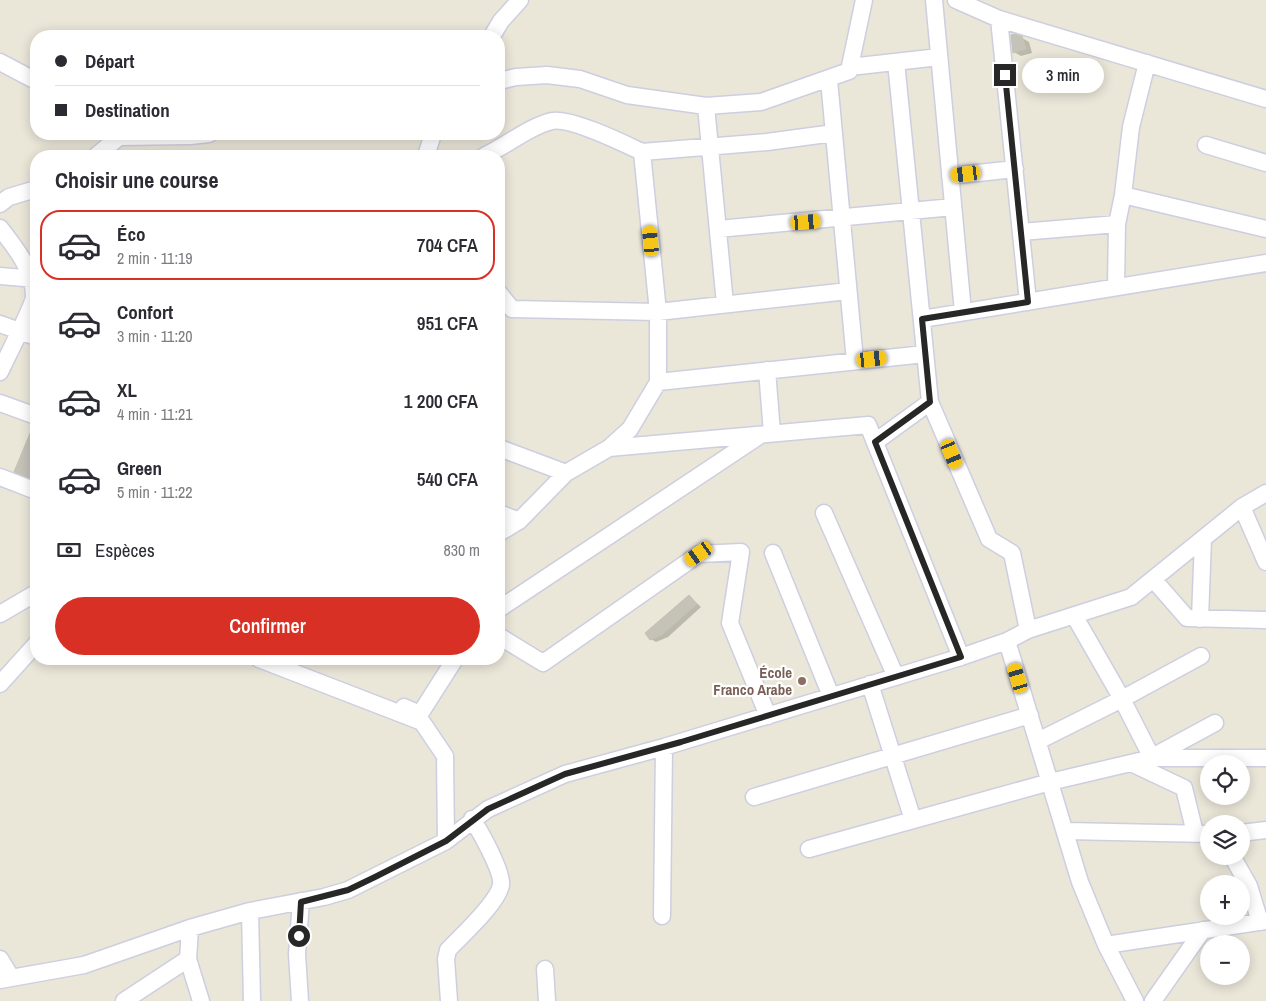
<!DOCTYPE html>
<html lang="fr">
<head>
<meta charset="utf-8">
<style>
  :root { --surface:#fff; --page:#f7f7f7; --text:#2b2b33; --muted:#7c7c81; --line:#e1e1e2; --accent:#d93025 }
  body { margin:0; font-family:"Archivo Narrow",sans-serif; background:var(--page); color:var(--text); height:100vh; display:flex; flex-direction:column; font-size:19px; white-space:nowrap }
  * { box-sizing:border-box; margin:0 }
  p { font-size:16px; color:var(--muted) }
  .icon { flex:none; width:28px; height:28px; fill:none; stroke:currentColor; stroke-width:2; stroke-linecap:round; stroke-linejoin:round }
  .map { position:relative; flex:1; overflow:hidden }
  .panel { position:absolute; left:30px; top:150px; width:475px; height:515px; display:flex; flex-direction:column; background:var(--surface); border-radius:20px; box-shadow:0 2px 12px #0003 }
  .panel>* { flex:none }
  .hud { position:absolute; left:30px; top:30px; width:475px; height:110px; border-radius:20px; box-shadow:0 2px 12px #0003; display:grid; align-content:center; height:110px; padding:0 25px; background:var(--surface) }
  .buttons { position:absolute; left:1200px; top:755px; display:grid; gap:10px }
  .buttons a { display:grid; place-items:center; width:50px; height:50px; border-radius:50%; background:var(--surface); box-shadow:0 2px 12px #0003; font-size:25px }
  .end { position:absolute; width:22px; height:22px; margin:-11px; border:6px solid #272727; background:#fff; box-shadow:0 0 0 2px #fff }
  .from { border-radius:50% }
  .bubble { position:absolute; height:35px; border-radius:18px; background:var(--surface); box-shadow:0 2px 12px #0003; font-size:16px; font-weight:600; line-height:35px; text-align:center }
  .car { position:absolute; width:15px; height:30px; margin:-15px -8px; border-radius:6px; box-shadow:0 0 4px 1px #0007; background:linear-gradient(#f5c518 24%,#345 0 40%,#f5c518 0 76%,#345 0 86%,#f5c518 0) }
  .hud b { display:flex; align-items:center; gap:18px; height:48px; font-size:19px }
  .hud b+b { border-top:1px solid var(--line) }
  .hud i { width:12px; height:12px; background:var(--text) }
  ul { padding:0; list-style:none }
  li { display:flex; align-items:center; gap:15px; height:70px; margin:0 10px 8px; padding:0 15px; border:2px solid transparent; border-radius:20px }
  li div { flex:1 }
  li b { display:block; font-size:19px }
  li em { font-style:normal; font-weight:600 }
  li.current { border-color:var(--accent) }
  li>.icon { width:45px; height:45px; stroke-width:1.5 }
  h2 { padding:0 25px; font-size:22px; line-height:60px }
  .pay { display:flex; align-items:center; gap:12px; height:55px; padding:0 25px; font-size:19px }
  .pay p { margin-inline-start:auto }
  .action { display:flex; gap:10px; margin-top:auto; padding:10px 25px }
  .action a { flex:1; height:58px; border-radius:30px; background:var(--accent); color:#fff; font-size:20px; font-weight:600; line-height:58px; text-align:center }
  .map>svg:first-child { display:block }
</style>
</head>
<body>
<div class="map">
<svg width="1266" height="1001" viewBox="0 0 1266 1001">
  <rect width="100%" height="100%" fill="#eae6d8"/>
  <path fill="#0003" d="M1022 38 1029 42 1032 53 1021 56 1014 52Z
    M33 429 36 430V480L20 474Z
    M690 597 701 607 668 637 656 642 651 639Z"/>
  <path fill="#c5c2b8" stroke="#c5c2b2" d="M1014 34 1022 36 1026 49 1013 53 1011 35Z
    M33 426H36V467L32 479 14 472Z
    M689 595 697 604 662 635 650 640 645 633Z"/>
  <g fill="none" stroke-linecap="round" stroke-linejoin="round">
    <g stroke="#cecee1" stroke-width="19">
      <path id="minor" d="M934 0 963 312
        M956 0 999 19 1266 99
        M999 19 1028 302
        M492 36 501 21 520 0
        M0 62 36 81
        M896 62 930 402 989 539 1012 553 1028 630
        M850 67 939 57
        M829 80 855 361
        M499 81 516 77 547 75 580 79 627 95 706 106 761 102 849 71 864 0
        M706 106 725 304
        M1206 145 1266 163
        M96 156 119 137 190 136 209 134
        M426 156 433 134
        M484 156C506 146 528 127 552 121 570 117 625 144 642 152
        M950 176 1015 169
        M1123 195 1266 229
        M0 204 9 197 36 189
        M0 228C15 247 35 272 34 297 33 306 6 359 0 372
        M718 229 953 207
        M1021 232 1117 224
        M0 276 36 279
        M1116 287 1117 224 1123 195 1131 127 1147 63
        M499 293 512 309 658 312 848 291
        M922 319 1266 263
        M0 324 36 337
        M767 370 772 433
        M658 382 925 354
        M0 403 36 416
        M875 442 930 402
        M609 448 868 425 961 657
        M499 450 502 449 566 473
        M0 477 36 491
        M1242 507 1266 562
        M499 513 519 521
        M824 513 896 677
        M499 533 519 521 566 473 609 448 630 429 658 382V312L642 152 767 142 834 133
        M773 553 831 696
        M1153 579 1187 618 1266 620
        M499 609 759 436
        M0 614 36 593
        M1075 617 1122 699 1152 758
        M1200 619 1203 539
        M499 636 543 663 699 554 741 552 730 623 768 716
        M1007 641 1080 882 1106 945 1135 1001
        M259 659 422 722 445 756 446 841
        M0 684 36 644
        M870 684 913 820
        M404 707 420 714 455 659
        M1038 741 1122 699 1201 656
        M1154 756 1215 723
        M1131 763 1184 788 1195 833
        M754 797 1030 715
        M1066 831 1209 834
        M1241 833 1266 830
        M809 849 1050 782 1152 758H1266
        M1232 856 1249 886 1260 922
        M250 911 252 1001
        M662 916 664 747
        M190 928 188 959 201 1001
        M1106 945 1266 921
        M0 959 11 977
        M545 969 547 1001
        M0 980 84 965 190 928 250 911 324 897 348 890 446 841 488 809 565 774 664 747 961 657 1007 641 1028 630 1131 597 1242 507 1266 493
        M124 1001 188 959
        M300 1001 297 954 301 901
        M449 1001 446 959 448 950C461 936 498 903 501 885 503 872 480 831 472 819
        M1153 1001 1203 930"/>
    </g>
    <use href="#minor" stroke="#fff" stroke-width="16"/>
  </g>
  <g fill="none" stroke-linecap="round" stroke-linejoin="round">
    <path stroke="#272727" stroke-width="6" d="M299 936 301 902 348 890 375 877 446 841 488 809 565 774 681 742 961 657 875 442 930 402 922 319 1028 302 1005 75"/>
  </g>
  <circle fill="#8d6e63" stroke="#fff" stroke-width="2" cx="802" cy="681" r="5"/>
  <g text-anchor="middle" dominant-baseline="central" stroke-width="4.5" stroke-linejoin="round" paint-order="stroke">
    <g font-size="15" font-weight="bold" fill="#785e54" stroke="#fff" text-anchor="end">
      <text x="792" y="672">École<tspan x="792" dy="17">Franco Arabe</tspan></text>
    </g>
  </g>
</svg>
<div class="buttons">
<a><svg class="icon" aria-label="locate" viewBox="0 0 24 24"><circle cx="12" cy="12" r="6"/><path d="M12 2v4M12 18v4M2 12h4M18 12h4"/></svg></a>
<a><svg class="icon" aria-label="layers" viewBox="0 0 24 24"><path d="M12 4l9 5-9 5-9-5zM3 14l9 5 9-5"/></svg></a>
<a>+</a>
<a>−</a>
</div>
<i class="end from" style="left:299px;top:936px"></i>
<i class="end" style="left:1005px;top:75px"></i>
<div class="bubble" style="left:1022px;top:58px;width:82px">3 min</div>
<i class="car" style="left:966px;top:174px;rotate:263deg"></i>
<i class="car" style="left:806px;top:222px;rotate:86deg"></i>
<i class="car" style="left:651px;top:241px;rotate:354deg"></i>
<i class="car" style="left:872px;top:359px;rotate:84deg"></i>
<i class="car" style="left:952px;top:454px;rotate:157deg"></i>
<i class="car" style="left:699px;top:554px;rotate:235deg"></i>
<i class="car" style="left:1018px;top:678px;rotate:343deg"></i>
<div class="hud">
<b><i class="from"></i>Départ</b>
<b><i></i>Destination</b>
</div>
<section class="panel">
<h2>Choisir une course</h2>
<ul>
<li class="current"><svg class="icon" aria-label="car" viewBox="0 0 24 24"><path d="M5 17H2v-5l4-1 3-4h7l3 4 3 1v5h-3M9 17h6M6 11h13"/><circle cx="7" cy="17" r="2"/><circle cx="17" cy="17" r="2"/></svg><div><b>Éco</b><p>2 min · 11:19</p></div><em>704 CFA</em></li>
<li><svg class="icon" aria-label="car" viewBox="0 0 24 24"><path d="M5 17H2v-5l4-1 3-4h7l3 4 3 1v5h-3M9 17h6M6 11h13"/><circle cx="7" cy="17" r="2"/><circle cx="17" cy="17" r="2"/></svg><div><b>Confort</b><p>3 min · 11:20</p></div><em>951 CFA</em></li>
<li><svg class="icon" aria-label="car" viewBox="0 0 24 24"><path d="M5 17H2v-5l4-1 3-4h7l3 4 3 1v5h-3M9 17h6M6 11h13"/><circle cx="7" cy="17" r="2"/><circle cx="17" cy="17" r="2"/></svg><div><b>XL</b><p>4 min · 11:21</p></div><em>1 200 CFA</em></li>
<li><svg class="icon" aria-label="car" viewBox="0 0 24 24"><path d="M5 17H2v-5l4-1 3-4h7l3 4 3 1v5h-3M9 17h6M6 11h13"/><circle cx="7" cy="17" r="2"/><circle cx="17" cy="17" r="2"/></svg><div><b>Green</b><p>5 min · 11:22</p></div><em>540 CFA</em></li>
</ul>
<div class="pay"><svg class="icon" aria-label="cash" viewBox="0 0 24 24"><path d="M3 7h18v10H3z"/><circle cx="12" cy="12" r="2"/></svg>Espèces<p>830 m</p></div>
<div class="action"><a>Confirmer</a></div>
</section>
</div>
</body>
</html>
